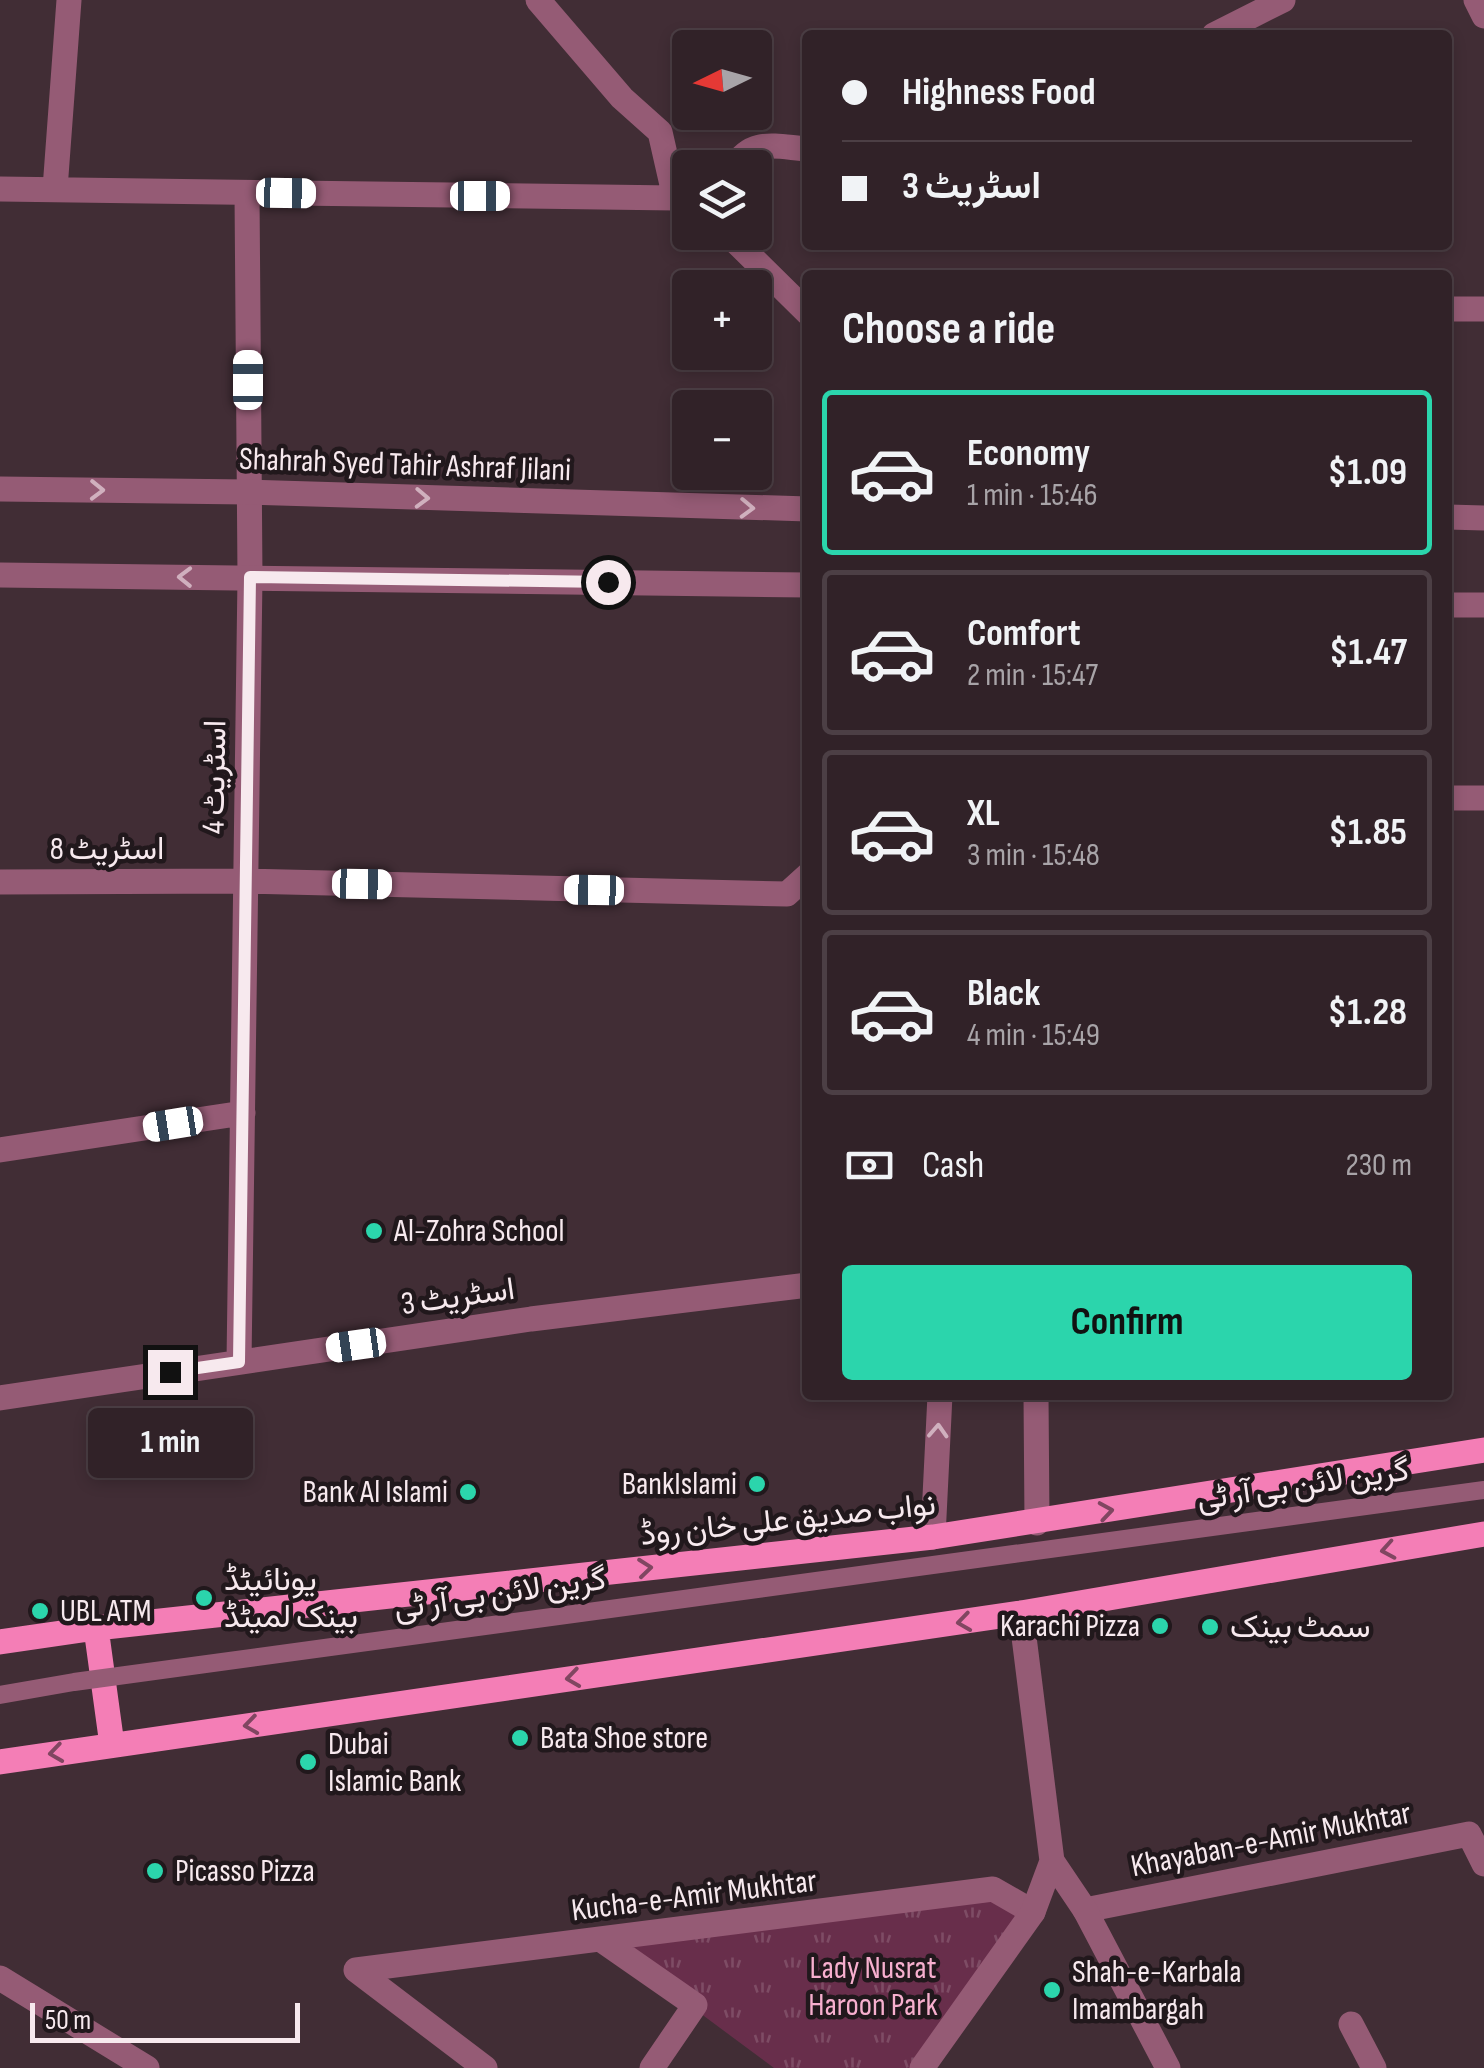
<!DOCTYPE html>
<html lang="en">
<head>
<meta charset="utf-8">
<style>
  :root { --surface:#312228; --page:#3d2f34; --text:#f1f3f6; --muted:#a8a4a8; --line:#4c3f45; --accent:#2bd5ac }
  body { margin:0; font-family:"Sofia Sans Condensed",Vazirmatn,sans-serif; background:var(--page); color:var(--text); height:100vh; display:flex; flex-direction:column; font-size:38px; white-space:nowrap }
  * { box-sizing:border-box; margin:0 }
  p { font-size:32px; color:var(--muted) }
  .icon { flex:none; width:55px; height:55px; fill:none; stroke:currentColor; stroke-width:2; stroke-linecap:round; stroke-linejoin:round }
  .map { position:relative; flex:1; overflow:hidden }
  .details { position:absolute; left:802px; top:270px; width:650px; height:1130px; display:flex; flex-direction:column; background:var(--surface); border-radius:10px; box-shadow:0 5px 15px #0003,0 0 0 2px var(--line) }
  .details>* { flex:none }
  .top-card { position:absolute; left:802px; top:30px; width:650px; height:220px; border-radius:10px; box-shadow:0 5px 15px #0003,0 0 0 2px var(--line); display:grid; align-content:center; height:220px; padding:0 40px; background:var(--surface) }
  .needle { width:65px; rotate:265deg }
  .buttons { position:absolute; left:672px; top:30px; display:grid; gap:20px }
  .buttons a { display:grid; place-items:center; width:100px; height:100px; border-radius:10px; background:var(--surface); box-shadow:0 5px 15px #0003,0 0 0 2px var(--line); font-size:50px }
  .scale { position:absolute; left:30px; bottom:25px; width:270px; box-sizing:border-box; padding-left:10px; border:5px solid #f7e9ee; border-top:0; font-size:28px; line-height:35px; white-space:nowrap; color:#f7e9ee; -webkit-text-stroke:8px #21181c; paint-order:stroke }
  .end { position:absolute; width:45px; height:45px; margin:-22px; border:12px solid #f7e9ee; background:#111; box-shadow:0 0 0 5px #111 }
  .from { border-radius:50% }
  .bubble { position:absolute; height:70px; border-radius:10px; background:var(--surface); box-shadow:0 5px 15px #0003,0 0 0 2px var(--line); font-size:32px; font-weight:700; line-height:70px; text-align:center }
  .car { position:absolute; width:30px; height:60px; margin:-30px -15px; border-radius:12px; box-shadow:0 0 8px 2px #0007; background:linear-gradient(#fff 24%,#345 0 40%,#fff 0 76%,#345 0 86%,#fff 0) }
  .top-card b { display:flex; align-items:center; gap:35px; height:95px; font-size:38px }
  .top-card b+b { border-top:2px solid var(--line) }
  .top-card i { width:25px; height:25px; background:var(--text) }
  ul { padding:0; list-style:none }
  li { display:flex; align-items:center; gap:30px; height:165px; margin:0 20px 15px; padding:0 20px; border:5px solid var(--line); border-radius:10px }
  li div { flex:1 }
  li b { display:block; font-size:38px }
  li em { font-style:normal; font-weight:700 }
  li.on { border-color:var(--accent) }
  li>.icon { width:90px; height:90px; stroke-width:1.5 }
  h2 { padding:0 40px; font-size:45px; line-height:120px }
  .pay { display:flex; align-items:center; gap:25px; height:110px; padding:0 40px; font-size:38px }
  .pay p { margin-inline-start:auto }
  .cta { display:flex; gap:20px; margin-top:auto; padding:20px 40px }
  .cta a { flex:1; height:115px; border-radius:10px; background:var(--accent); color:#111; font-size:40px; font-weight:700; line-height:115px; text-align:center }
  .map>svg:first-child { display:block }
</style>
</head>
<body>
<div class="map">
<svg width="1484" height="2068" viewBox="0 0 1484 2068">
  <defs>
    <pattern id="grass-tufts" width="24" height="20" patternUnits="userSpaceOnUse" patternTransform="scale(2.5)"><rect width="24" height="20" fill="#682e4b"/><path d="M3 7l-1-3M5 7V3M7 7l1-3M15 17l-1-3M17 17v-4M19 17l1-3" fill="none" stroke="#7e4c65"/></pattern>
  </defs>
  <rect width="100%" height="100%" fill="#412d35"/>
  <path fill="url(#grass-tufts)" d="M993 1889 1033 1912 922 2068H774L603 1941Z"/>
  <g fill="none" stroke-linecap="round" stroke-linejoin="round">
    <path stroke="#955b75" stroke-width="25" d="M538 0 622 98 660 132 675 198
      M1476 0 1484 16
      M1214 35 1283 0
      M734 168C751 137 777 147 808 149
      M0 189 675 198 690 201
      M55 189 69 0
      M726 232 808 313
      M1448 309H1484
      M1448 517 1484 518
      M1448 605H1484
      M1448 798H1484
      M0 882 246 881 787 894 808 875
      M0 1150 243 1113
      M239 1362 250 577 247 193
      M0 1398 531 1319 808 1285
      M1085 1910 1469 1834 1484 1864
      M603 1941 695 2005 652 2068
      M356 1970 993 1889 1033 1912
      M356 1970 485 2068
      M0 1978 147 2068
      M1351 2024 1374 2068"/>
    <path stroke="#955b75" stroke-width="25" d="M0 489 248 492 808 509
      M0 575 808 585
      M1036 1395 1037 1523
      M933 1537 940 1395
      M1052 1861 1085 1910 1168 2068
      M922 2068 1033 1912 1052 1861 1021 1613"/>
    <path stroke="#f47eb6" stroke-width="25" d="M96 1628 112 1745
      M0 1642 96 1628 933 1537 1484 1450
      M0 1762 1021 1613 1484 1534"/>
    <path stroke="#955b75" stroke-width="18" d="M0 1695 74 1682 1484 1490"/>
  </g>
  <defs><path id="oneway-chevron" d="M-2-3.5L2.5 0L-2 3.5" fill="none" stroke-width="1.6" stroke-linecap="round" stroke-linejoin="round" transform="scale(2.5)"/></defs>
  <g stroke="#d0b0be">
    <use href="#oneway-chevron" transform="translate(97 490) rotate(1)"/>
    <use href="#oneway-chevron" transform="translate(422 498) rotate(2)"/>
    <use href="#oneway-chevron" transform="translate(747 508) rotate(2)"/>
    <use href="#oneway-chevron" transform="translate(185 577) rotate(-179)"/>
    <use href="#oneway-chevron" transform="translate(938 1431) rotate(-87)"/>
  </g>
  <g stroke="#804661">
    <use href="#oneway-chevron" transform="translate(1106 1511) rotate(-9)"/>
    <use href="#oneway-chevron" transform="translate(1388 1550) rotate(170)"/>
    <use href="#oneway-chevron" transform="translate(645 1568) rotate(-6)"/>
    <use href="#oneway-chevron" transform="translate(964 1622) rotate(172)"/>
    <use href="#oneway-chevron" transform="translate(573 1678) rotate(172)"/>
    <use href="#oneway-chevron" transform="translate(251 1725) rotate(172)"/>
    <use href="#oneway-chevron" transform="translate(56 1753) rotate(172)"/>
  </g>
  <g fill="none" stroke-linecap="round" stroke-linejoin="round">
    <path stroke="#f7e9ee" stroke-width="12" d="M170 1372 239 1362 250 577 608 582"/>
  </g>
  <g fill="#2bd5ac" stroke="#21181c" stroke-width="4">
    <circle cx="374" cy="1231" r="10"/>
    <circle cx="757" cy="1484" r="10"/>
    <circle cx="468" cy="1492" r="10"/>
    <circle cx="204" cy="1598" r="10"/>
    <circle cx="40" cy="1611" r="10"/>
    <circle cx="1160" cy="1626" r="10"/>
    <circle cx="1210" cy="1627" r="10"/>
    <circle cx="520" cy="1738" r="10"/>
    <circle cx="308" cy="1762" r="10"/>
    <circle cx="155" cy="1871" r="10"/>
    <circle cx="1052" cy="1990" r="10"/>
  </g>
  <g text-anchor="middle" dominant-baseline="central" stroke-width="9" stroke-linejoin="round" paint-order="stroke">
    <g font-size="32" fill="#f7e9ee" stroke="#21181c">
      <text transform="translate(405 465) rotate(2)">Shahrah Syed Tahir Ashraf Jilani</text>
      <text transform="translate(215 777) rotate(-89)">اسٹریٹ 4</text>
      <text x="107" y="849">اسٹریٹ 8</text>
      <text transform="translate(458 1297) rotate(-8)">اسٹریٹ 3</text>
      <text transform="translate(1303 1485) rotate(-8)">گرین لائن بی آر ٹی</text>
      <text transform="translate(788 1520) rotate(-6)">نواب صدیق علی خان روڈ</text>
      <text transform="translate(500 1594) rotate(-8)">گرین لائن بی آر ٹی</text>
      <text transform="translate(1271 1840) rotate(-11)">Khayaban-e-Amir Mukhtar</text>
      <text transform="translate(694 1896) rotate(-7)">Kucha-e-Amir Mukhtar</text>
    </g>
    <g font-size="32" fill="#f7e9ee" stroke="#21181c" text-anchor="start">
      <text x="394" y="1231">Al-Zohra School</text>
      <text x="737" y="1484" text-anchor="end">BankIslami</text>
      <text x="448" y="1492" text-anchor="end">Bank Al Islami</text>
      <text x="224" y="1580">یونائیٹڈ<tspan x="224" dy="37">بینک لمیٹڈ</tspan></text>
      <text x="60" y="1611">UBL ATM</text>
      <text x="1140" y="1626" text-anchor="end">Karachi Pizza</text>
      <text x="1230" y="1627">سمٹ بینک</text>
      <text x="540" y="1738">Bata Shoe store</text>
      <text x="328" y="1744">Dubai<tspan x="328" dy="37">Islamic Bank</tspan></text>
      <text x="175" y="1871">Picasso Pizza</text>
      <text x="1072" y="1972">Shah-e-Karbala<tspan x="1072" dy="37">Imambargah</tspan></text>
    </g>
    <g font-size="32" fill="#f7afce" stroke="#21181c">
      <text x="873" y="1968">Lady Nusrat<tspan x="873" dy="37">Haroon Park</tspan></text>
    </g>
  </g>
</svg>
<div class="buttons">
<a><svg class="needle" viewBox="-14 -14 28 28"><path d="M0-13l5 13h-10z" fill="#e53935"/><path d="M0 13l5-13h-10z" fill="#a8a4a8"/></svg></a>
<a><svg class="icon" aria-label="layers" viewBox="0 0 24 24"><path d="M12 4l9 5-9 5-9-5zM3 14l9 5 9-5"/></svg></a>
<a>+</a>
<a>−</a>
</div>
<div class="scale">50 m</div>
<i class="end from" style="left:608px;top:582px"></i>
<i class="end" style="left:170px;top:1372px"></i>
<div class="bubble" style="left:88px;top:1408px;width:165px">1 min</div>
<i class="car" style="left:286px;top:193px;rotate:91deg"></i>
<i class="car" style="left:480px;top:196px;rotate:90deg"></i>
<i class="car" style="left:248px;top:380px;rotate:0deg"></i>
<i class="car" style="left:362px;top:884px;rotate:91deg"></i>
<i class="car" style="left:594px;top:890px;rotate:271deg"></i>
<i class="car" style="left:173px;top:1124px;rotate:261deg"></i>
<i class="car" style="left:356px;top:1345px;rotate:262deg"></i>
<div class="top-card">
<b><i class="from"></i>Highness Food</b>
<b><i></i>اسٹریٹ 3</b>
</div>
<section class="details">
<h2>Choose a ride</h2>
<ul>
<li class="on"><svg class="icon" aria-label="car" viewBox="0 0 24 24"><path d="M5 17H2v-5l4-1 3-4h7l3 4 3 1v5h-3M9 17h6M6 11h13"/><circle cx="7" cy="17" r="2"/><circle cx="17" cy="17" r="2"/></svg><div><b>Economy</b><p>1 min · 15:46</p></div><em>$1.09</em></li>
<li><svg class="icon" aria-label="car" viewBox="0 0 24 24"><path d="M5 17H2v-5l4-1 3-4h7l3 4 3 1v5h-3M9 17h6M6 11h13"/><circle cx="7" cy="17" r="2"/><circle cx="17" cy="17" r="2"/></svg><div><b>Comfort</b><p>2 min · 15:47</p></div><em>$1.47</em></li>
<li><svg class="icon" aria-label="car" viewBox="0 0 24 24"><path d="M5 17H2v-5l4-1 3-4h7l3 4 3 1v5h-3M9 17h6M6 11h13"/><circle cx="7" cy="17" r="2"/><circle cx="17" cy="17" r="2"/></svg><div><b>XL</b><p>3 min · 15:48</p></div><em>$1.85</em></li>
<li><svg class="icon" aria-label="car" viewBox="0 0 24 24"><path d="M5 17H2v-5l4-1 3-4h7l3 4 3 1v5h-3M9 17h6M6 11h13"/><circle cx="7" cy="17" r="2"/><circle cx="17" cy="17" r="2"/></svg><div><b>Black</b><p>4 min · 15:49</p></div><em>$1.28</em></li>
</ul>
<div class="pay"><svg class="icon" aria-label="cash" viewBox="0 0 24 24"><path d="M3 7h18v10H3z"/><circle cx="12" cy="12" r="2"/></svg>Cash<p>230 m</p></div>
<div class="cta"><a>Confirm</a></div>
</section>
</div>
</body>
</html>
